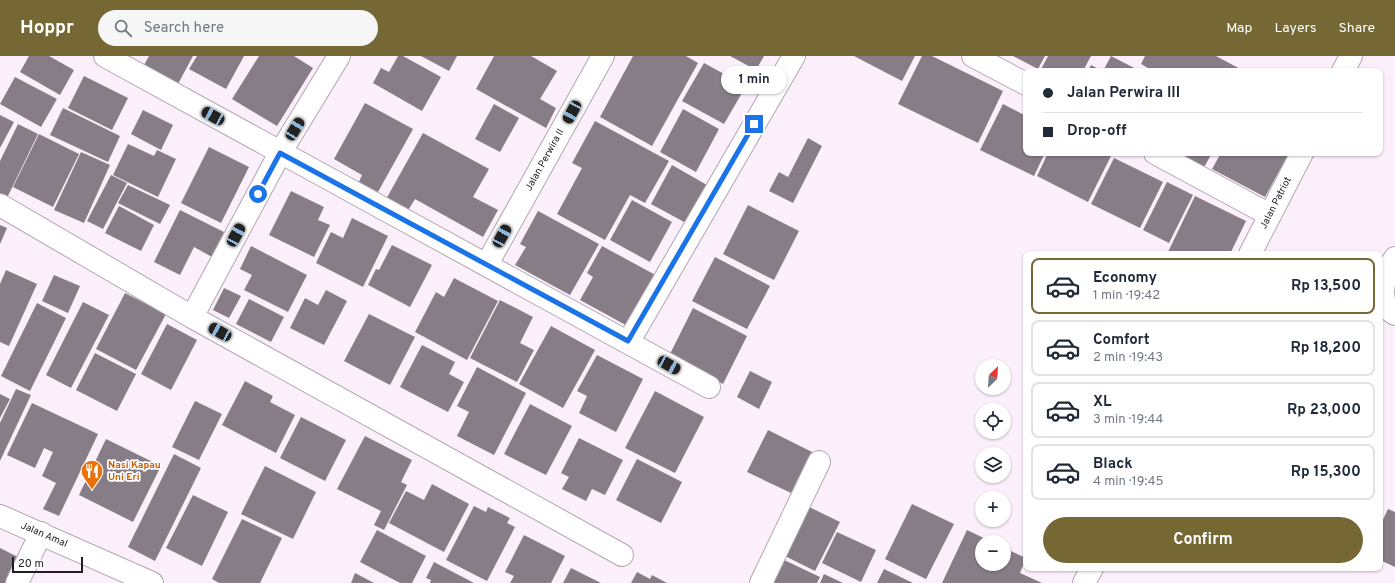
<!DOCTYPE html>
<html lang="en">
<head>
<meta charset="utf-8">
<style>
  :root { --surface:#fff; --page:#f6f6f7; --text:#1f2937; --muted:#747a83; --line:#e0e1e3; --accent:#766835 }
  body { margin:0; font-family:Overpass,sans-serif; background:var(--page); color:var(--text); height:100vh; display:flex; flex-direction:column; font-size:15px; white-space:nowrap }
  * { box-sizing:border-box; margin:0 }
  p { font-size:13px; color:var(--muted) }
  .icon { flex:none; width:22px; height:22px; fill:none; stroke:currentColor; stroke-width:2; stroke-linecap:round; stroke-linejoin:round }
  .map { position:relative; flex:1; overflow:hidden }
  .details { position:absolute; left:1023px; top:195px; width:360px; height:320px; display:flex; flex-direction:column; background:var(--surface); border-radius:8px; box-shadow:0 1px 3px #0004 }
  .details>* { flex:none }
  .hud { position:absolute; left:1023px; top:12px; width:360px; height:88px; border-radius:8px; box-shadow:0 1px 3px #0004; display:grid; align-content:center; height:88px; padding:0 20px; background:var(--surface) }
  .needle { width:26px; rotate:25deg }
  .tools { position:absolute; left:975px; top:303px; display:grid; gap:8px }
  .tools a { display:grid; place-items:center; width:36px; height:36px; border-radius:50%; background:var(--surface); box-shadow:0 1px 3px #0004; font-size:20px }
  .scale { position:absolute; left:12px; bottom:10px; width:71px; box-sizing:border-box; padding-left:4px; border:2px solid #211d21; border-top:0; font-size:11px; line-height:14px; white-space:nowrap; color:#211d21; -webkit-text-stroke:3px #fff; paint-order:stroke }
  .end { position:absolute; width:18px; height:18px; margin:-9px; border:5px solid #1a73e8; background:#fff; box-shadow:0 0 0 2px #fff }
  .from { border-radius:50% }
  .bubble { position:absolute; height:28px; border-radius:14px; background:var(--surface); box-shadow:0 1px 3px #0004; font-size:13px; font-weight:700; line-height:28px; text-align:center }
  .car { position:absolute; width:12px; height:24px; margin:-12px -6px; border-radius:5px; box-shadow:0 0 3px 1px #0007; background:linear-gradient(#222 24%,#8ab4d8 0 40%,#222 0 76%,#8ab4d8 0 86%,#222 0) }
  .hud b { display:flex; align-items:center; gap:14px; height:38px; font-size:15px }
  .hud b+b { border-top:1px solid var(--line) }
  .hud i { width:10px; height:10px; background:var(--text) }
  ul { padding:7px 0 0; list-style:none }
  li { display:flex; align-items:center; gap:12px; height:56px; margin:0 8px 6px; padding:0 12px; border:2px solid var(--line); border-radius:8px }
  li div { flex:1 }
  li b { display:block; font-size:15px }
  li em { font-style:normal; font-weight:700 }
  li.selected { border-color:var(--accent) }
  li>.icon { width:36px; height:36px; stroke-width:1.5 }
  .primary-button { display:flex; gap:8px; margin-top:auto; padding:8px 20px }
  .primary-button a { flex:1; height:46px; border-radius:24px; background:var(--accent); color:#fff; font-size:16px; font-weight:700; line-height:46px; text-align:center }
  header { display:flex; align-items:center; gap:24px; box-sizing:border-box; height:56px; padding:0 20px; background:var(--accent); color:#fff }
  header strong { font-size:19px }
  nav { display:flex; gap:22px; margin-inline-start:auto; font-size:14px }
  .search { width:280px; height:36px; background:var(--page); display:flex; align-items:center; gap:10px; box-sizing:border-box; padding:0 14px; border-radius:22px; color:var(--muted); font-size:15px }
  .map>svg:first-child { display:block }
</style>
</head>
<body>
<header>
<strong>Hoppr</strong>
<div class="search"><svg class="icon" aria-label="search" viewBox="0 0 24 24"><circle cx="10" cy="10" r="6"/><path d="M15 15l6 6"/></svg>Search here</div>
<nav><a>Map</a><a>Layers</a><a>Share</a></nav>
</header>
<div class="map">
<svg width="1395" height="527" viewBox="0 0 1395 527">
  <rect width="100%" height="100%" fill="#fbeffb"/>
  <path fill="#877d87" d="M29 0H49L74 14 60 39 20 16Z
    M149 0H193L178 28 144 9Z
    M197 0H244L226 33 189 13Z
    M259 0H294L313 12 277 70 232 43Z
    M398 0H403L441 21 422 55 373 27 381 12 389 16Z
    M421 0H457L449 15Z
    M494 0H531L557 15 540 43 556 52 546 72 476 33Z
    M633 0H686L698 7 652 90 600 61Z
    M730 0H764L756 14Z
    M854 0H915L902 25Z
    M922 0H932L1003 35 978 87 898 48Z
    M1013 0H1045L1038 13Z
    M1048 0H1091L1083 15H1040Z
    M1111 0 1140 15H1103Z
    M1145 0H1216L1244 15H1153L1141 8Z
    M704 7 746 30 724 68 682 45Z
    M1091 9 1102 15H1088Z
    M84 20 128 42 112 74 68 52Z
    M15 21 57 43 41 71 0 48Z
    M365 47 413 73 378 136 359 126 362 119 334 103Z
    M494 48 519 62 500 96 475 83Z
    M1003 48 1026 60V97H1045L1034 120 980 94Z
    M63 52 120 80 108 106 50 79Z
    M683 53 719 73 696 116 660 96Z
    M143 54 173 69 161 94 131 78Z
    M0 59 14 66 0 92Z
    M595 65 669 105 645 147 630 139 605 184 557 158 582 112 572 107Z
    M18 68 38 78 6 144 0 141V105Z
    M423 77 489 113 473 141 498 154 483 181 415 143 407 156 385 145Z
    M39 78 79 98 53 151 13 131Z
    M808 82 822 90 793 147 769 135 779 116 788 121Z
    M128 88 154 100 157 94 176 103 158 141 113 119Z
    M209 91 249 111 221 167 181 147Z
    M81 96 110 109 84 167 54 154Z
    M1048 97H1105L1111 100 1088 146 1037 120Z
    M1175 97H1212L1203 113Z
    M1221 97H1289L1265 141 1212 113Z
    M1114 102 1163 126 1140 172 1091 148Z
    M672 109 707 129 686 167 651 148Z
    M111 119 127 127 103 173 87 165Z
    M1167 126 1193 139 1169 187 1143 174Z
    M128 129 170 149 160 168 118 147Z
    M291 135 324 151 318 164 330 169 314 201 269 179Z
    M1195 140 1246 165 1230 198H1171L1168 196Z
    M632 144 672 166 650 206 610 184Z
    M748 149 799 175 774 224 723 198Z
    M119 150 154 169 141 195 105 177Z
    M180 154 224 176 212 201 194 191 180 219 154 206Z
    M538 155 599 188 570 239 515 209 526 191 520 188Z
    M352 162 388 180 363 231 316 207 331 176 343 182Z
    M0 169 7 172 0 188Z
    M392 189 432 209 410 251 368 229 376 213 379 214Z
    M251 190 307 219 288 256 244 234 252 219 240 213Z
    M602 190 661 222 633 273 580 244 593 221 587 217Z
    M715 201 770 230 747 273 692 245Z
    M6 214 37 228 9 290 0 286V228Z
    M54 219 80 230 68 257 42 245Z
    M454 222 498 245 467 304 415 276 436 236 444 241Z
    M224 232 241 240 229 262 213 254Z
    M326 234 347 245 324 289 290 272 305 242 318 249Z
    M125 237 166 258 136 314 96 293Z
    M249 243 284 261 271 286 236 268Z
    M500 244 533 261 520 287 534 294 517 326 470 302Z
    M83 246 109 259 71 332 46 319Z
    M37 247 66 262 30 335 1 320Z
    M693 252 747 280 723 328 669 300Z
    M369 258 415 281 390 329 344 305Z
    M167 268 197 284 171 334 141 318Z
    M551 270 595 294 563 352 519 328Z
    M422 289 455 306 449 318 464 326 448 356 400 331Z
    M95 297 136 318 117 355 76 334Z
    M597 299 643 323 616 376 579 357 587 340 577 335Z
    M477 311 526 337 494 399 457 380 469 356 457 350Z
    M750 315 772 326 759 353 737 341Z
    M245 325 273 340 270 346 295 359 276 397 222 369Z
    M16 333 31 339 0 405V367Z
    M655 335 704 361 675 417 625 392Z
    M0 338 10 343 0 362Z
    M195 345 222 358 199 404 172 391Z
    M32 347 98 378 59 460 43 453 56 427 42 420 53 396 44 392 35 412 7 399Z
    M530 348 572 370 546 419 504 398Z
    M301 361 346 384 325 425 280 402Z
    M768 374 812 396 791 437 747 416Z
    M365 380 412 404 401 426 407 429 384 474 374 469 381 455 337 433Z
    M579 382 623 404 605 439 592 433 586 445 562 433 569 421 561 417Z
    M106 383 161 410 133 466 79 439Z
    M174 398 201 412 155 505 128 491Z
    M637 403 682 426 661 467 616 444Z
    M265 410 316 436 293 483 241 458Z
    M432 428 469 448 444 496 389 467 406 435 424 444Z
    M193 439 228 456 202 510 166 492Z
    M912 448 954 468 926 523 885 503Z
    M805 449 840 466 815 515 781 498Z
    M474 450 486 456 488 451 510 462 507 467 515 471 487 525 446 504Z
    M1388 453 1395 456V511L1380 504V470Z
    M242 463 282 482 260 527H219L212 523Z
    M377 474 426 500 412 527H400L360 506Z
    M967 474 992 486H982V508H1004V492L1026 502 1020 517 1042 527H942Z
    M837 476 876 494 861 526 822 507Z
    M524 479 565 500 551 527H510L514 520 505 516Z
    M0 492 18 501 5 527H0Z
    M784 504 820 521 817 527H773Z
    M434 506 474 527H430L431 524 426 522Z
    M571 512 601 527H563Z
    M884 513 913 527H877Z
    M637 516 650 523 652 519 667 527H631Z
    M355 517 374 527H351Z
    M824 518 843 527H820Z"/>
  <g fill="none" stroke-linecap="round" stroke-linejoin="round">
    <g stroke="#b1a6b1" stroke-width="24">
      <path id="minor" d="M105 0C306 112 508 219 709 331
        M973 0 1026 28
        M1343 15 1351 0
        M1155 97 1270 159
        M0 149 192 261 622 499
        M1250 198 1302 97
        M1395 202C1385 218 1374 246 1395 258
        M487 208 603 0
        M192 261 280 97 339 0
        M629 285 794 0
        M17 527 41 477
        M761 527 819 406
        M1084 527 1092 512"/>
    </g>
    <g stroke="#b1a6b1" stroke-width="24">
      <path id="tertiary" d="M0 460 152 527"/>
    </g>
    <use href="#minor" stroke="#fff" stroke-width="22"/>
    <use href="#tertiary" stroke="#fff" stroke-width="22"/>
  </g>
  <g fill="none" stroke-linecap="round" stroke-linejoin="round">
    <path stroke="#1a73e8" stroke-width="5" d="M258 138 280 97 628 285 754 68"/>
  </g>
  <defs>
    <g id="restaurant-pin" transform="scale(1.15)"><path d="M0 17L-7.5 6A9.5 9.5 0 1 1 7.5 6Z" fill="#e8710a" stroke="#fff"/><path d="M-5-6h1v4h1v-4h1v4h1v-4h1v5L-1.5 .5V6h-2V.5L-5-1ZM5-6V6H3V1.5H1.5Q1.5-4 5-6Z" fill="#fff"/></g>
  </defs>
  <g fill-rule="evenodd">
    <use href="#restaurant-pin" x="92" y="415"/>
  </g>
  <g text-anchor="middle" dominant-baseline="central" stroke-width="3.5" stroke-linejoin="round" paint-order="stroke">
    <g font-size="10" fill="#211d21" stroke="#fff">
      <text transform="translate(545 104) rotate(-61)">Jalan Perwira II</text>
      <text transform="translate(1276 147) rotate(-63)">Jalan Patriot</text>
      <text transform="translate(44 479) rotate(23)">Jalan Amal</text>
    </g>
    <g font-size="10" font-weight="bold" fill="#c56008" stroke="#fff" text-anchor="start">
      <text x="108" y="409">Nasi Kapau<tspan x="108" dy="12">Uni Eri</tspan></text>
    </g>
  </g>
</svg>
<div class="tools">
<a><svg class="needle" viewBox="-14 -14 28 28"><path d="M0-13l5 13h-10z" fill="#e53935"/><path d="M0 13l5-13h-10z" fill="#747a83"/></svg></a>
<a><svg class="icon" aria-label="locate" viewBox="0 0 24 24"><circle cx="12" cy="12" r="6"/><path d="M12 2v4M12 18v4M2 12h4M18 12h4"/></svg></a>
<a><svg class="icon" aria-label="layers" viewBox="0 0 24 24"><path d="M12 4l9 5-9 5-9-5zM3 14l9 5 9-5"/></svg></a>
<a>+</a>
<a>−</a>
</div>
<div class="scale">20 m</div>
<i class="end from" style="left:258px;top:138px"></i>
<i class="end" style="left:754px;top:68px"></i>
<div class="bubble" style="left:721px;top:10px;width:66px">1 min</div>
<i class="car" style="left:572px;top:56px;rotate:209deg"></i>
<i class="car" style="left:213px;top:60px;rotate:299deg"></i>
<i class="car" style="left:295px;top:73px;rotate:31deg"></i>
<i class="car" style="left:236px;top:179px;rotate:28deg"></i>
<i class="car" style="left:502px;top:180px;rotate:29deg"></i>
<i class="car" style="left:220px;top:276px;rotate:299deg"></i>
<i class="car" style="left:669px;top:309px;rotate:119deg"></i>
<div class="hud">
<b><i class="from"></i>Jalan Perwira III</b>
<b><i></i>Drop-off</b>
</div>
<section class="details">
<ul>
<li class="selected"><svg class="icon" aria-label="car" viewBox="0 0 24 24"><path d="M5 17H2v-5l4-1 3-4h7l3 4 3 1v5h-3M9 17h6M6 11h13"/><circle cx="7" cy="17" r="2"/><circle cx="17" cy="17" r="2"/></svg><div><b>Economy</b><p>1 min · 19:42</p></div><em>Rp 13,500</em></li>
<li><svg class="icon" aria-label="car" viewBox="0 0 24 24"><path d="M5 17H2v-5l4-1 3-4h7l3 4 3 1v5h-3M9 17h6M6 11h13"/><circle cx="7" cy="17" r="2"/><circle cx="17" cy="17" r="2"/></svg><div><b>Comfort</b><p>2 min · 19:43</p></div><em>Rp 18,200</em></li>
<li><svg class="icon" aria-label="car" viewBox="0 0 24 24"><path d="M5 17H2v-5l4-1 3-4h7l3 4 3 1v5h-3M9 17h6M6 11h13"/><circle cx="7" cy="17" r="2"/><circle cx="17" cy="17" r="2"/></svg><div><b>XL</b><p>3 min · 19:44</p></div><em>Rp 23,000</em></li>
<li><svg class="icon" aria-label="car" viewBox="0 0 24 24"><path d="M5 17H2v-5l4-1 3-4h7l3 4 3 1v5h-3M9 17h6M6 11h13"/><circle cx="7" cy="17" r="2"/><circle cx="17" cy="17" r="2"/></svg><div><b>Black</b><p>4 min · 19:45</p></div><em>Rp 15,300</em></li>
</ul>
<div class="primary-button"><a>Confirm</a></div>
</section>
</div>
</body>
</html>
